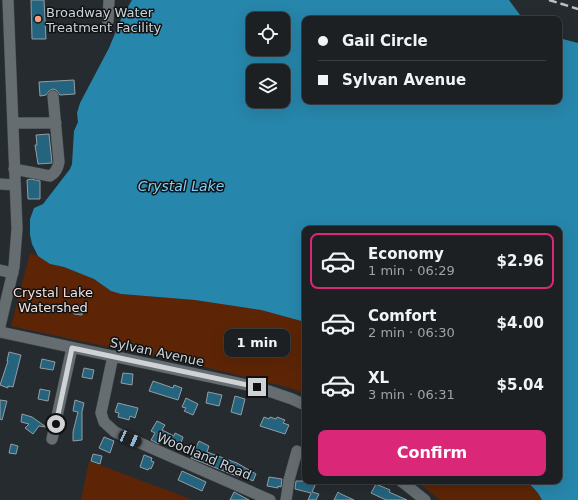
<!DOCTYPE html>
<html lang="en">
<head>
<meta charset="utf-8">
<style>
  :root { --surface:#1c2023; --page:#292d30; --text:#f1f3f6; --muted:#a0a3a6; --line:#3a3e41; --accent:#db2777 }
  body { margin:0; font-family:"DejaVu Sans",sans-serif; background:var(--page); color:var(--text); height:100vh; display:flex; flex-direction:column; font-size:15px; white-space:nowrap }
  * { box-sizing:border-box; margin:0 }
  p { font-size:13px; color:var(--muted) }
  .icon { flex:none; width:22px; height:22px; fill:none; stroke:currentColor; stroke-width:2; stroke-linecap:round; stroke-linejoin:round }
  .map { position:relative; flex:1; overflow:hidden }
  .panel { position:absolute; left:302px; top:226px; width:260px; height:258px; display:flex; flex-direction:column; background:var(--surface); border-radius:8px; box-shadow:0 4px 16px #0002,0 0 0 1px var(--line) }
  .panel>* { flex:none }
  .banner { position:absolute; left:302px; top:16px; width:260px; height:88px; border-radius:8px; box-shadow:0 4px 16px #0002,0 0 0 1px var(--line); display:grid; align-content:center; height:88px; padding:0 16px; background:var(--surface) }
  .tools { position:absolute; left:246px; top:12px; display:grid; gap:8px }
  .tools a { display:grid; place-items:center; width:44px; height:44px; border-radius:8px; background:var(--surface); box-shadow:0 4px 16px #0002,0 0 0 1px var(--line); font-size:20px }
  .end { position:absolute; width:18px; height:18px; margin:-9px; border:5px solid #cfd3d5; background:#111; box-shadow:0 0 0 2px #111 }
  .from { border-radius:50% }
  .bubble { position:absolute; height:28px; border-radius:8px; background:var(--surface); box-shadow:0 4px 16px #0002,0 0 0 1px var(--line); font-size:13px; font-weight:700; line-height:28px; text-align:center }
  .car { position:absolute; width:12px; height:24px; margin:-12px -6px; border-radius:5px; box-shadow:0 0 3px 1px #0007; background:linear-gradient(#222 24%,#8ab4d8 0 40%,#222 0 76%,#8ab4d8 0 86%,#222 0) }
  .banner b { display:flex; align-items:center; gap:14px; height:38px; font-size:15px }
  .banner b+b { border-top:1px solid var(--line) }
  .banner i { width:10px; height:10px; background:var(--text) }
  ul { padding:7px 0 0; list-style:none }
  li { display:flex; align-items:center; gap:12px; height:56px; margin:0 8px 6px; padding:0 8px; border:2px solid transparent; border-radius:8px }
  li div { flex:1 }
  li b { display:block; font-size:15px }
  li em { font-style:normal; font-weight:700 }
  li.active { border-color:var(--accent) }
  li>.icon { width:36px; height:36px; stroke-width:1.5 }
  .action { display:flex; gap:8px; margin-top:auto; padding:8px 16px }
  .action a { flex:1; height:46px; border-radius:8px; background:var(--accent); color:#fff; font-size:16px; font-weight:700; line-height:46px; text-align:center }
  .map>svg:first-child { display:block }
</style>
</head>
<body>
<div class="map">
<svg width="578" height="500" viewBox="0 0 578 500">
  <rect width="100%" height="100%" fill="#252b2f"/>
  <path fill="#5d2506" d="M30 253 38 256 50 264 64 267 94 279 111 291 121 294 195 300 261 310 305 322V394L287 387 110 344 109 347 11 326Z
    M89 461 193 500H81Z
    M416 481H527L538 493 542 500H440Z"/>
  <path fill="#2786ab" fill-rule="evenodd" d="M132 0H509L523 19H305V101H559V38L578 43V500H542L538 493 527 481H559V229H305V322L261 310 195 300 121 294 111 291 94 279 64 267 50 264 38 256 32 244 30 235V219L34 208 43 204 70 169 72 164 74 131 78 122 77 113 80 103 109 48 121 19ZM253 19H283V49H253ZM253 71H283V101H253Z"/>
  <path fill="#24647e" stroke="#959da1" d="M31 0H44L46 39H32Z
    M74 80 75 94 60 95 56 90 53 89 49 91 46 95 40 96 39 82Z
    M49 134 52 163 38 164 35 145H37L36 135Z
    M31 179 40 181V199H28L27 180Z
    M75 305 83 306 82 315 74 314Z
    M9 352 21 355 13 387 8 386V388L0 385 8 361H7Z
    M42 359 55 362 53 370 40 368Z
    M84 368 94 370 92 379 82 377Z
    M123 373 133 374 132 385 121 383Z
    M153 381 173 388 174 385 182 388 178 400 149 391Z
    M40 389 50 391 48 401 38 399Z
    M208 392 222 395 219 406 206 403Z
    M235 396 245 399 241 415 231 412Z
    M186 398 198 404 193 415 184 411 186 408 182 407Z
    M0 400 7 401 2 420 0 419Z
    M75 400 84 403 82 412V440L73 441V432L78 412 73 411Z
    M118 403 138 408 135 418 130 416 129 420 118 417 119 413 115 412Z
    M22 414 32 417 46 427 39 426 33 434 25 428 29 424 21 422Z
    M264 417 269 419 270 417 276 419 277 417 285 420 283 423 289 425 285 434 260 426Z
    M157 421 165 425 162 430 174 436 175 433 183 437 180 446 162 437 159 444 151 440 155 433 151 431Z
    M104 437 114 441 110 453 99 448Z
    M199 441 209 446 207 452 237 463 256 474 253 481 240 475 239 477 191 458Z
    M11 444 18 446 16 454 9 453Z
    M93 454 102 456 100 464 91 461Z
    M144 455 152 458 151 461 154 462 151 469 149 468 148 470 140 467Z
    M182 471 206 482 202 491 178 480Z
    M269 477 282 479 281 487 278 486V488L267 486Z
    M296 481H317L312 492 319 494 316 500H308L311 493 295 489Z
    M376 484 390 490 389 492 407 500H386L371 493Z
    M234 492 249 500H230Z
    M338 492 341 494 354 500H334Z"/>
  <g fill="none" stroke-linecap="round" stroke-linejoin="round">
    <g stroke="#404648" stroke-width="12">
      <path id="minor" d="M108 21 109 0
        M13 123H56
        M14 169 50 176C56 173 58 168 59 162L53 96
        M0 184 15 185
        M0 270 13 273
        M0 326 14 267 17 229 8 0
        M0 332 257 387 292 399 305 405
        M113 356 101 413 104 422 115 432 270 500
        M52 439 72 348
        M401 481 425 500
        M286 500 289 480 297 451"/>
    </g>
    <use href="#minor" stroke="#666d71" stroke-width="11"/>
    <path stroke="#bdc1c3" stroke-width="2.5" stroke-dasharray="8 4" stroke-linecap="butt" d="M549 0 578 9"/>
  </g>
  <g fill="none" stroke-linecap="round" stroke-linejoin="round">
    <path stroke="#cfd3d5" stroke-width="5" d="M56 424 72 348 257 387"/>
  </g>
  <circle fill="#f1a17d" stroke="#101315" stroke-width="1.5" cx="38" cy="19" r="4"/>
  <g text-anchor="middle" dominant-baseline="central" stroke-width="3" stroke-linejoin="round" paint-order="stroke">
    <g font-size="13" fill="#cfd3d5" stroke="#101315" text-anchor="start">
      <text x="46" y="12">Broadway Water<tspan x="46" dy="15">Treatment Facility</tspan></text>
    </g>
    <g font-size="13" fill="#f7ded4" stroke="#101315">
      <text x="53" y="292">Crystal Lake<tspan x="53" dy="15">Watershed</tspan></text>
    </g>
    <g font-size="13" fill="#cfd3d5" stroke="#101315">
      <text transform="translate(157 352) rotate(12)">Sylvan Avenue</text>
      <text transform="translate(204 456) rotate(23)">Woodland Road</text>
    </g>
    <g font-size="14" font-style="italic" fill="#7ecef3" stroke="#101315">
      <text x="181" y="186">Crystal Lake</text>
    </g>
  </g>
</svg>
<div class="tools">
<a><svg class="icon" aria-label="locate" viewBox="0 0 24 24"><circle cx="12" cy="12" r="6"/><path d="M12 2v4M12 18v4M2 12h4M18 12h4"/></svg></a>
<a><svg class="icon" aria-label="layers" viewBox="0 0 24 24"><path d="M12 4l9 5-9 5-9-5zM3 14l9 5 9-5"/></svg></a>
</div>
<i class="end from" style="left:56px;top:424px"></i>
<i class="end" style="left:257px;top:387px"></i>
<div class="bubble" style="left:224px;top:329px;width:66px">1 min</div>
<i class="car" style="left:130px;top:439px;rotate:114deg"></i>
<div class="banner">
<b><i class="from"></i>Gail Circle</b>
<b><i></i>Sylvan Avenue</b>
</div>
<section class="panel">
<ul>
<li class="active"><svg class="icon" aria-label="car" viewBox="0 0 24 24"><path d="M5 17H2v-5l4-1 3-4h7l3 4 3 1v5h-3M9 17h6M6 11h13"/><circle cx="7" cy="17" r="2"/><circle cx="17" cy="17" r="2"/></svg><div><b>Economy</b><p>1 min · 06:29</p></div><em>$2.96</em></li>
<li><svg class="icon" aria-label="car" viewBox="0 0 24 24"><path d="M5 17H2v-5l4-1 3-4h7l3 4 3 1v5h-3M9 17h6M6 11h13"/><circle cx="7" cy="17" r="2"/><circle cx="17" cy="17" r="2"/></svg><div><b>Comfort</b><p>2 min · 06:30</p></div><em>$4.00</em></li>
<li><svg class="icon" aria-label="car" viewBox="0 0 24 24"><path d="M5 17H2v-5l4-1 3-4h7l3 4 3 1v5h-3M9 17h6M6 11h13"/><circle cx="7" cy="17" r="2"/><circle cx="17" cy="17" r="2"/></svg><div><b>XL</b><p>3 min · 06:31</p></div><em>$5.04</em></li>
</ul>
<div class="action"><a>Confirm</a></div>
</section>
</div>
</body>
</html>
